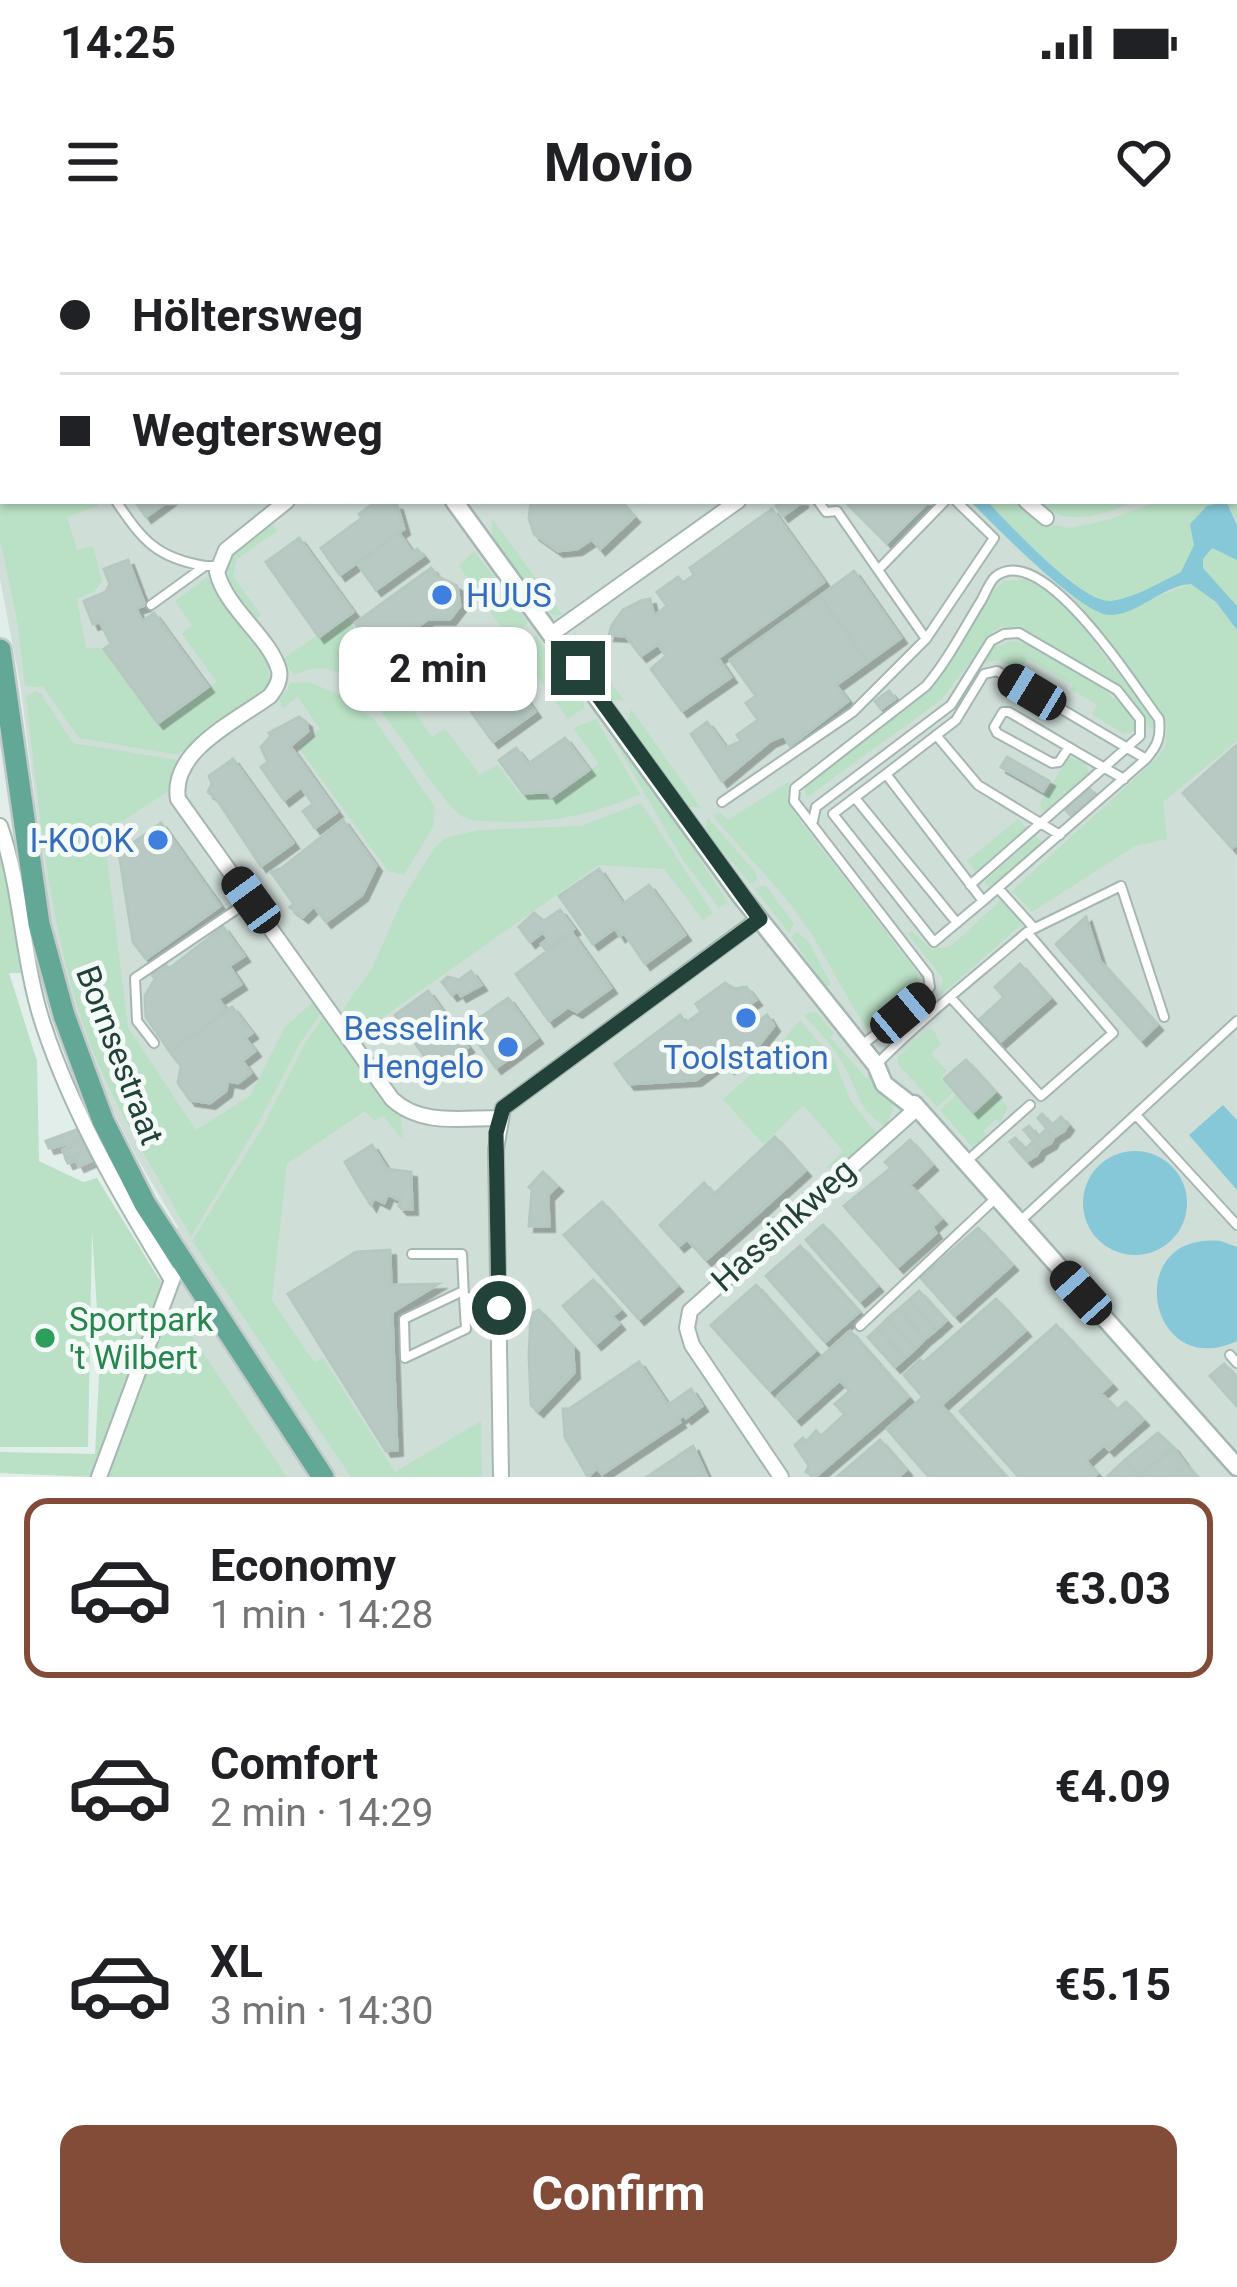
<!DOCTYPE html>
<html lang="en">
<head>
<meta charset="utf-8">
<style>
  :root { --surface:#fff; --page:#f2f2f2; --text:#202124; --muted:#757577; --line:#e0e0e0; --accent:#834c38 }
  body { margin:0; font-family:Roboto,sans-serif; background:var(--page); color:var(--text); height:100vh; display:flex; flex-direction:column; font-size:45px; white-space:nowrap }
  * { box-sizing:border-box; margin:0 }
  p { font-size:39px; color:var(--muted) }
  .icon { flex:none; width:66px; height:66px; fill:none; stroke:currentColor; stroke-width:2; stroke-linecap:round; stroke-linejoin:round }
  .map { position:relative; height:1237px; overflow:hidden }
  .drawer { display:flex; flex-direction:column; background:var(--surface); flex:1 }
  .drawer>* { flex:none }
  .top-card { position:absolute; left:0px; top:0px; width:1239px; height:264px; box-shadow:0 3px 9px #0004; display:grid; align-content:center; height:264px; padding:0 60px; background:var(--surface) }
  .end { position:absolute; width:54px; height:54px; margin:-27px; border:15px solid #214139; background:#fff; box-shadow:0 0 0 6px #fff }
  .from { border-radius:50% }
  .bubble { position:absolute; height:84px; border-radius:24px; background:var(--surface); box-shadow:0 3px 9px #0004; font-size:39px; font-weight:700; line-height:84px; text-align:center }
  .car { position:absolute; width:36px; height:72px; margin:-36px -18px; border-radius:15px; box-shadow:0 0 9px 3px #0007; background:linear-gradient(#222 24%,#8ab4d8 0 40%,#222 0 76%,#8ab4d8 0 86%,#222 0) }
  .top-card b { display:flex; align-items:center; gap:42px; height:114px; font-size:45px }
  .top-card b+b { border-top:3px solid var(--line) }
  .top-card i { width:30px; height:30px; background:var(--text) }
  ul { padding:21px 0 0; list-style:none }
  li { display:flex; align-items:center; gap:36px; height:180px; margin:0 24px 18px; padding:0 36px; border:6px solid transparent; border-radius:24px }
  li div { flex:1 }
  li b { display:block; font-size:45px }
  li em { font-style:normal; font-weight:700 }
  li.selected { border-color:var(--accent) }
  li>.icon { width:108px; height:108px; stroke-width:1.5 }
  .button { display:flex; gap:24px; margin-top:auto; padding:24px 60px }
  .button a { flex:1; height:138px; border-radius:24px; background:var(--accent); color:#fff; font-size:48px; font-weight:700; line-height:138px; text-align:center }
  .status { display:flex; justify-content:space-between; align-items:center; height:84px; padding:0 60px; background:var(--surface); direction:ltr }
  .status svg { height:33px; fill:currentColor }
  header { display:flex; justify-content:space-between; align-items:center; height:156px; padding:0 60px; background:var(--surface); font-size:54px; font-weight:700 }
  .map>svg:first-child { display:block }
</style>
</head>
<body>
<div class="status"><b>14:25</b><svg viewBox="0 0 49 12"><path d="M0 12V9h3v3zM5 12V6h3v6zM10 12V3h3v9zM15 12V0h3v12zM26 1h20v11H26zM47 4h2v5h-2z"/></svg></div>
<header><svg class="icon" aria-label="menu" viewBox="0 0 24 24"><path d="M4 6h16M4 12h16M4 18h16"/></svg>Movio<svg class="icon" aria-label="heart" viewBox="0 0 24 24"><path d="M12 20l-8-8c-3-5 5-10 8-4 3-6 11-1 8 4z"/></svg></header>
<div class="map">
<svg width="1237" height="1237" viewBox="0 0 1237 1237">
  <defs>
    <filter id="shadow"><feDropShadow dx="5.5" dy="5.5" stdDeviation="0" flood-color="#0004"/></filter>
  </defs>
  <rect width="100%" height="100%" fill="#e2eee9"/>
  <path fill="#d0ded8" d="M0 0H1211L1213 3H3V261H1236V36L1237 1237H284L156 1047 178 987 136 916 95 835 71 765 52 692 20 443 0 339Z"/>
  <path fill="#bae0c5" d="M0 163 3 261H96L98 266 67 277 77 310 93 306 102 341 94 352 77 359 86 408H104L157 482 217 442 182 394 192 385 175 361 207 337 269 425V441L262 454 178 515 79 498 43 447 25 446 17 380 0 300Z
    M1237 179V285L1231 268 1194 305 1181 332C1160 342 1134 358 1111 361 1083 364 1008 282 987 261H1020L1049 284 1069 288 1108 280 1158 261H1236Z
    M1036 261H1137C1101 275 1067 289 1036 261Z
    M492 278 562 375H553L542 367 492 299Z
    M271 282 277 291 236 320 233 336 261 375 254 380C214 323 220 325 271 282Z
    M1212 308 1237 320V366L1203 328V319Z
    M474 311 501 345 486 356 478 354 459 326Z
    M1030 339 1059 356 1154 480 1155 488H1150L1119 447 1024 390 1001 387 993 392 941 460 806 558 805 548 815 535 935 445 995 349 1005 341Z
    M1191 344 1216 362 1237 390V501L1163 562 1167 599 1135 606 1032 672 1012 651 1153 522 1165 507 1167 487 1164 477 1068 350 1098 372 1140 363Z
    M509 355 528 384 509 398 488 369Z
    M346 375 432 497 445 488 480 535 498 524 521 556 545 553 550 559 599 524 573 488 596 479 640 554C595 574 557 582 508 582 492 581 476 583 461 576 421 541 380 446 331 430 319 426 305 430 294 435L283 419Z
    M574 390 624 461 608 459 574 412Z
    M536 396 584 463V468L568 479 517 408Z
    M1012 401C1047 405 1114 452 1135 480L1134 491 1124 494 1092 474 1097 465 1071 449 1073 444 1027 418 1020 431 998 420 981 424 995 407Z
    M308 442 344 456 374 479 435 567 433 587 404 635 388 631 299 508 320 489 298 457 283 468 279 460 291 443Z
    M35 451 41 454 73 503 177 520 167 552 104 593 128 787 196 890 250 856 285 787 313 762 322 772 300 803 258 884 191 997C156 932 115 870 89 801 49 692 39 570 26 456Z
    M631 469 701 568 686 566 626 484Z
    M600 476 660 557 728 663 719 668 683 620Z
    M1069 517 1086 524 1090 535 1048 574 1040 566 1041 561Z
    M790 541 787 556 794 573 917 732 919 751 873 789 867 788C843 755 828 717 804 683 777 644 743 612 713 576L720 572 728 580Z
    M641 563 713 673 703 680 664 629 599 625 359 794 342 771 373 727 401 662 434 608 445 598 478 590 581 586Z
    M708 578 756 633 757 640 752 645 705 592Z
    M1018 579 1029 591 978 634 967 621Z
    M0 594 21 733H9L37 821 39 921 83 942 97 938 164 1047 90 1237 0 1233V1212L95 1214 100 1116 92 991 88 1207H0Z
    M1036 596 1042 602 990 648 984 642Z
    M761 646H766L794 684 789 693 755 649Z
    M1001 660 1023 683 940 756 943 739 908 694 912 691 932 710 951 706Z
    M797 692 808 701 831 744 826 747 791 697Z
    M810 772 817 773 834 793 830 797 866 838 871 835 884 849 894 868 886 886C858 873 857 846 842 822 832 805 817 790 804 775Z
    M324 776 401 877 403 900 383 876 375 881 365 871 287 924 272 1060 314 1122 323 1118 395 1232 481 1181 482 1237H351L192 1001 262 888 306 802Z
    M800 780 835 821 850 860 877 894 835 929 826 928 843 911 803 865 764 905 723 859 761 826Z
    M933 789 941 804 931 814 947 831 940 838 953 852 937 867 898 824V817L927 790Z
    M995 852 1008 868 1000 882 996 879 983 891 988 897 975 910 940 870 957 854 974 871Z
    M172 1067 287 1237H106Z"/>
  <path fill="#86c8d7" d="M970 261H987C1008 283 1082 364 1111 361 1134 358 1161 342 1181 332L1194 305 1190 284 1207 266 1226 261 1237 285V320L1212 308 1203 319V328L1237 366V390L1216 362 1191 344C1162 346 1139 374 1111 375 1083 377 992 283 970 261Z
    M1223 865 1237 880V950L1189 895Z
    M1083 963a52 52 0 1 1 104 0a52 52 0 1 1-104 0Z
    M1221 1001 1237 1007V1101C1148 1143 1120 991 1221 1001Z"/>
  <path fill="#b7c9c2" stroke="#b4c8c0" stroke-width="3" filter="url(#shadow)" d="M66 0H179L182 3H63Z
    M3 51V114L0 117V54Z
    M135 261H168L146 277Z
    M377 261 397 265 404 289 340 335 321 308 362 278 359 274Z
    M531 261H620L634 277 600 309 592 299 577 309 558 311 534 294 529 278Z
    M782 261H802V262L783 276 776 266Z
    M845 261H929L887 303Z
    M772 269 824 342 718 418 731 437 682 471 651 429 666 416 658 404 641 416 626 396 609 395 612 385 623 370 641 361 650 359 654 376 667 366 657 352 678 337 683 343 694 335 690 328Z
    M399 293 412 312 417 309 423 316 376 350 357 323Z
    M299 298 353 372 319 397 266 322Z
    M128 320 145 365 136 368 139 375 143 381 154 373 208 447 158 483 104 409 111 404 100 382 93 384 84 361 106 352 110 344 104 329Z
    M431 328 437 336 457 346 460 366 450 379H428L413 390 422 403 435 404 443 411 399 443 355 383Z
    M854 331 901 398 868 422 820 356Z
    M820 356 868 422 836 445 848 461 790 506 784 495 770 501 722 541 691 494 707 482 726 508 741 501 737 495 758 480 746 463 756 456 730 420Z
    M473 403 491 428 499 422 535 472 493 502 439 427Z
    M889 451 895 459 881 469 875 461Z
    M299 477 306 482 308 491 290 506 337 572 315 588 303 571 313 564 301 547 284 560 261 527 268 522 261 507 271 496 269 493Z
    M565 498 589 530 551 557 548 552 523 553 499 520 516 508 528 524Z
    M1237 505V604L1232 608 1183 553Z
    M1007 517 1049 541 1043 551 1001 527Z
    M233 519 293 603 261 626 216 558 208 552 212 544 209 536Z
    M1089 548 1095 555 1071 576 1065 569Z
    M343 580 376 626 362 655 326 682 314 666 303 677 290 667 294 664 271 632 282 628Z
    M161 583 220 666 146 719 133 702 119 613Z
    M599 629 623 664 649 645 685 695 645 724 624 693 620 696 615 688 593 704 559 656Z
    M560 670 574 689 546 710 541 704 548 699 543 692 530 702 519 687 534 673 544 681Z
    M1086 677 1100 721 1157 785 1141 800 1056 704Z
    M223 687 244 716 229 726 241 744 218 759 227 771 170 812 146 777 145 756 155 739 152 735 166 725 169 729Z
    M572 693 611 748 577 772 568 767 549 781 516 734Z
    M1020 724 1050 758 1000 802 980 779 1004 757 995 747Z
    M471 731 481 745 461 756 458 751 452 755 442 742 448 737 459 740Z
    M725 743 735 749 746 747 756 760 747 766 758 781 767 775 774 786 755 810 729 828 723 820 696 840 629 844 615 824 680 775 686 783 701 772 696 764Z
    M428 751 468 807 435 831 395 775Z
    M508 758 537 798 496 828 467 787Z
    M232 767 252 793 245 798 255 811 242 821 251 833 238 843 228 841 226 851 210 863 190 860 178 843 181 826 170 812Z
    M966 820 995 852 973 872 944 839Z
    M1042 874 1052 885 1061 877 1068 885 1064 891 1054 897 1038 878Z
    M1029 886 1038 897 1047 889 1054 897 1051 903 1040 909 1024 890Z
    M79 889 84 900 49 908 46 901Z
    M775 897 805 931 706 1020 687 999 679 1006 660 985 704 943 714 954Z
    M1015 898 1025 909 1034 901 1040 909 1037 915 1027 921 1010 902Z
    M84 900 88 910 66 919 63 910Z
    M910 900 932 925 910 945 941 979 932 987 936 993 898 1027 844 966 891 928 885 922Z
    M372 905 387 929 411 932 412 969H402L399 966 401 957 397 959 388 954 384 963 374 958 371 965 359 946 345 922Z
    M88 910 93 920 79 926 76 920 68 923 66 919Z
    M543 932 557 946 548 955 549 986H529L532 950 529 947Z
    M602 962 677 1046 639 1079 564 995Z
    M823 985 877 1046 860 1061 806 1000Z
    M978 988 1012 1025 955 1076 921 1038Z
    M800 1006 859 1072 825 1102 766 1036Z
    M390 1010 391 1045 438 1044 392 1072 397 1210 386 1211 288 1054 356 1012Z
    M593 1040 620 1070 612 1076 619 1084 596 1104 563 1066Z
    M756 1045 815 1111 770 1151 711 1085Z
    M919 1051 946 1081 936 1090 909 1060Z
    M996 1059 1025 1091 941 1165 1006 1237H929L887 1189 923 1157 904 1135 920 1120 923 1123Z
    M909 1060 936 1090 925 1099 899 1069Z
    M899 1069 925 1099 915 1109 888 1078Z
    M539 1070 573 1107 574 1133 538 1171 531 1165 529 1115 531 1074Z
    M888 1078 915 1109 905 1118 878 1088Z
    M1056 1085 1111 1144 1101 1153 1117 1170 1126 1162 1143 1180 1109 1210 1104 1205 1086 1221 1097 1234 1094 1237H1019L960 1171Z
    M878 1088 905 1118 895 1127 868 1097Z
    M850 1091 908 1157 815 1237 806 1232 809 1226 795 1205 803 1198 806 1202 816 1191 821 1196 845 1174 835 1164 850 1151 840 1140 796 1179 777 1157Z
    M639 1122 668 1165 691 1149 702 1166 686 1178 684 1175 678 1179 680 1182 602 1234 597 1228 588 1237 565 1197 563 1169H569Z
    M1224 1124 1237 1138V1166L1210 1136Z
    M1158 1193 1173 1207 1140 1237 1125 1220Z
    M880 1200 906 1230 898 1237H837Z
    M693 1206 707 1237H647Z
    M1173 1207 1186 1225 1173 1237H1140Z
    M1125 1220 1141 1237H1107Z
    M1186 1225 1197 1237H1173Z"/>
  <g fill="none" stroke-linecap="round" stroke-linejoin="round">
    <g stroke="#a4b7b1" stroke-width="12">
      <path id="service" d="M664 0 668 3
        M793 0 796 3
        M9 3 13 0
        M46 3 49 0
        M896 3 898 0
        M0 10 3 8
        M0 37 3 35
        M0 133 3 137
        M116 261C143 301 157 318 205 326
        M878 330 945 261
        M151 365 205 326H218
        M926 399 994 298 956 261
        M936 495 978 545 1060 595
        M1069 507 1059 522 1052 523 997 493 994 487 1003 472H1009C1047 494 1085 517 1124 539
        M886 534 833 574 934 702 983 661
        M855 558 957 683
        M722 562 853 472 926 399 837 271 826 272 818 261
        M813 581 816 567 951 465 991 401 1004 394 1019 393 1117 450 1140 479V496L970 645
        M998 648 1034 688
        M1027 692 1121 646 1164 777
        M154 803 137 781 135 738 249 661
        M861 806 924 756 930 747 928 735 794 561 795 548 926 446C948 420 963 390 981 361 985 354 990 341 995 337 1043 298 1135 448 1159 479 1161 497 1158 505 1146 519L983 661 886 534 956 480 984 434 997 431 1146 519
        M876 825C923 777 977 735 1027 692L1113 793 1041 856 951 758
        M1136 875 1237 985
        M968 920 1030 865
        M1018 983 1237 781
        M412 1014H462L464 1057 497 1060
        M461 1052 404 1079 405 1118 466 1089 464 1057
        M499 1068H526
        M860 1086 996 958
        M1230 1115 1237 1123"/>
    </g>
    <g stroke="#a4b7b1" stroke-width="18">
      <path id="minor" d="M748 0 752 3
        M287 261 226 310 217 332C226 369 269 396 279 430 281 440 276 448 270 456 236 481 170 511 178 559L392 859C421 886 461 878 499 878
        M1026 261 1046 278
        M553 393 738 261
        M0 586C22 649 22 720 43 784 73 875 122 958 172 1040
        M99 1237 174 1035
        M501 1237 496 909 503 868 759 679
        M781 1237 692 1105 687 1088 690 1071 916 869"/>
    </g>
    <g stroke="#a4b7b1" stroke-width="21">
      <path id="tertiary" d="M245 0 248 3
        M454 261 741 656 876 825 884 844 916 869
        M914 864 1237 1227"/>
    </g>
    <g stroke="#c1cac8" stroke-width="26">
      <path id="primary" d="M0 410 39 684 64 775 103 881 145 964 323 1237"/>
    </g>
    <use href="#service" stroke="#fff" stroke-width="8"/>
    <use href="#minor" stroke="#fff" stroke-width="14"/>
    <use href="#tertiary" stroke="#fff" stroke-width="16"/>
    <use href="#primary" stroke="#63a797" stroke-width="21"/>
    <path stroke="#5b7c74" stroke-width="4.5" stroke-dasharray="24 12" stroke-linecap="butt" d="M1232 0 1234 3"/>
  </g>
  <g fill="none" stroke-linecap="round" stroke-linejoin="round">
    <path stroke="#214139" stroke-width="15" d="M499 1068 496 893 503 868 760 679 578 428"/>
  </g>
  <g fill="#3f7fe0" stroke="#f3faf7" stroke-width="4.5">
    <circle cx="442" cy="355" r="12"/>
    <circle cx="158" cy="600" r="12"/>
    <circle cx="746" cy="778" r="12"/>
    <circle cx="508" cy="807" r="12"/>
  </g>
  <circle fill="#2e9e5b" stroke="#f3faf7" stroke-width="4.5" cx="45" cy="1098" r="12"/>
  <g text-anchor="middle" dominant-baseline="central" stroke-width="10" stroke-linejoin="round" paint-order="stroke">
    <g font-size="33" fill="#366cbe" stroke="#f3faf7" text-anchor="end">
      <text x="466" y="355" text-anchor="start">HUUS</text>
      <text x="134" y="600">I-KOOK</text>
      <text x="484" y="788">Besselink<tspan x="484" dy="38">Hengelo</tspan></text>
      <text x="746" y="817" text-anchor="middle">Toolstation</text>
    </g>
    <g font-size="33" fill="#214139" stroke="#f3faf7">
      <text transform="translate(120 815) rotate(69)">Bornsestraat</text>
      <text transform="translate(783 985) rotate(-42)">Hassinkweg</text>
    </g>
    <g font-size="33" fill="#27864d" stroke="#f3faf7" text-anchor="start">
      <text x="69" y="1079">Sportpark<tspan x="69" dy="38">'t Wilbert</tspan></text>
    </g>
  </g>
</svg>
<i class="end from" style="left:499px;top:1068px"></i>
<i class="end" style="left:578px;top:428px"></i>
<div class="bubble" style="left:339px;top:387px;width:198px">2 min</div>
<i class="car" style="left:1032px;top:452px;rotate:301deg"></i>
<i class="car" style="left:251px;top:660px;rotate:324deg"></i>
<i class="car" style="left:903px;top:773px;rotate:50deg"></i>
<i class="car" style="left:1081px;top:1053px;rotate:318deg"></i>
<div class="top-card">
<b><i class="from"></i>Höltersweg</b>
<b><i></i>Wegtersweg</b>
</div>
</div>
<section class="drawer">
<ul>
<li class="selected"><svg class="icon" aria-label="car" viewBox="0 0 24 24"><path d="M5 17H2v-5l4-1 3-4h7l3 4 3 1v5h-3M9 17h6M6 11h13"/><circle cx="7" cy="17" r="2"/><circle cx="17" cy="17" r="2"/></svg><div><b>Economy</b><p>1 min · 14:28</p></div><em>€3.03</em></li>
<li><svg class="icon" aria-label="car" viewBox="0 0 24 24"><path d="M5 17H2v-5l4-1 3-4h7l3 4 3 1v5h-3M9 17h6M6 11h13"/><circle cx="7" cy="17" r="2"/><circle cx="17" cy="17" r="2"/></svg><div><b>Comfort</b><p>2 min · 14:29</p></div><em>€4.09</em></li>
<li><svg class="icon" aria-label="car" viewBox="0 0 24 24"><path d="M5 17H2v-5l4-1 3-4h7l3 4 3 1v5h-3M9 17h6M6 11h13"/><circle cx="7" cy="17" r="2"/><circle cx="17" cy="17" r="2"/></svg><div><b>XL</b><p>3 min · 14:30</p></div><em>€5.15</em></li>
</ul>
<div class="button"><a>Confirm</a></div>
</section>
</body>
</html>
